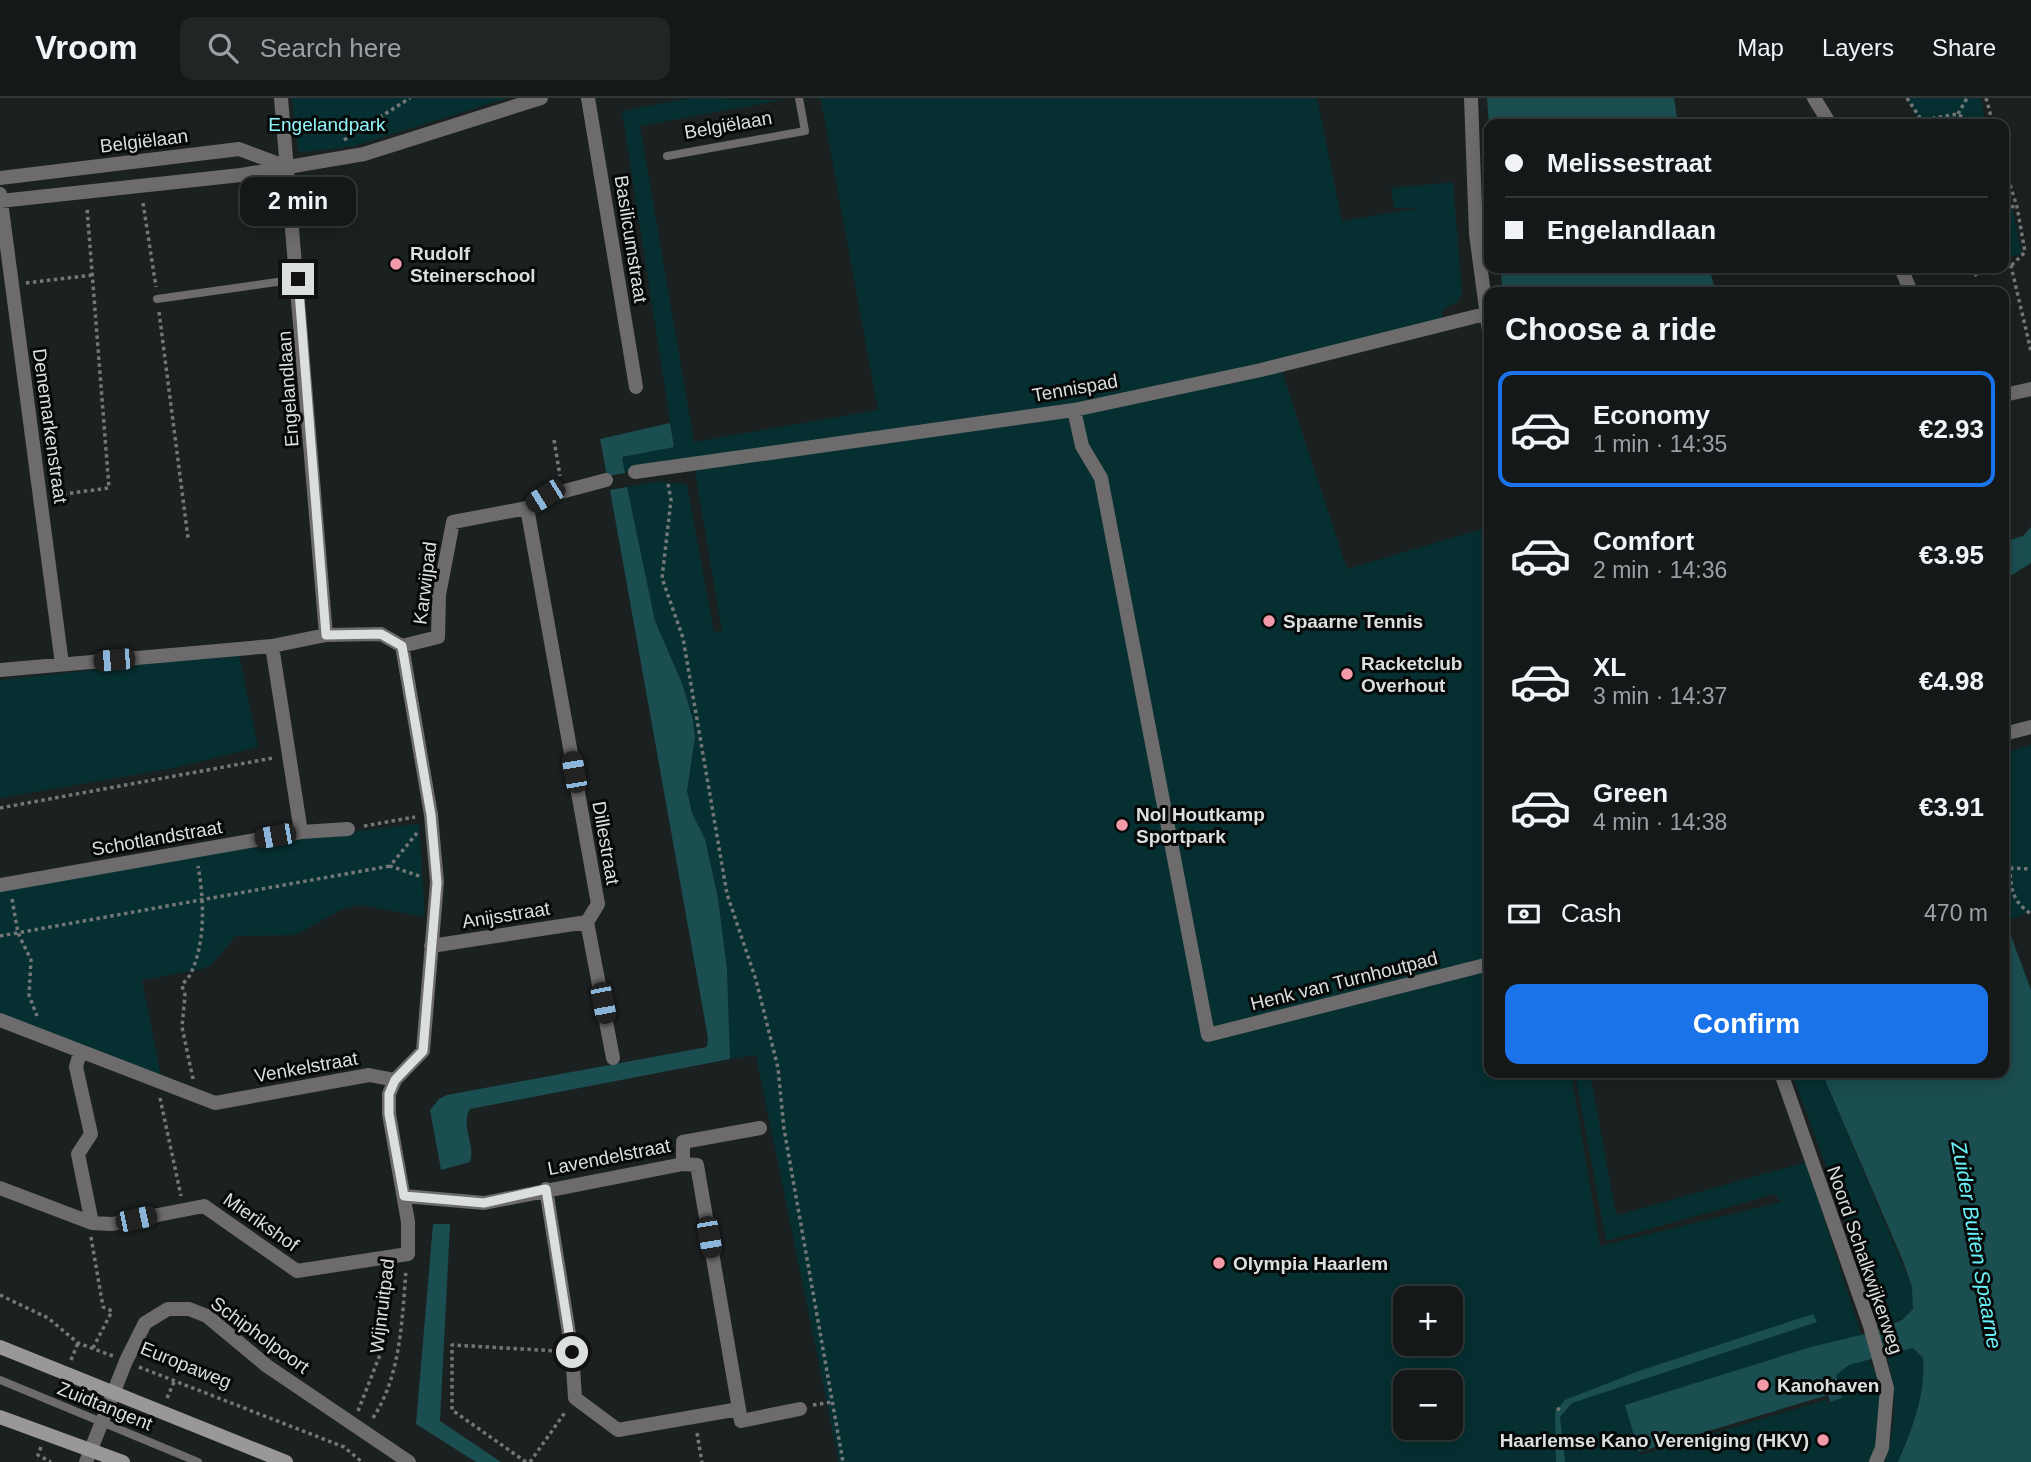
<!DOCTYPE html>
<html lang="en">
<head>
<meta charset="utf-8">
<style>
  :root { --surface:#141818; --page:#212525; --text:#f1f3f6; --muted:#9da0a2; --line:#333737; --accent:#1a73e8 }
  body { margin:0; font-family:Helvetica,sans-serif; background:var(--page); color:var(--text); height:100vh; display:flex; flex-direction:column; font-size:26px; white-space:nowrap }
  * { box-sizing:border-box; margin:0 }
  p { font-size:23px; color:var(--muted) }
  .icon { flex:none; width:38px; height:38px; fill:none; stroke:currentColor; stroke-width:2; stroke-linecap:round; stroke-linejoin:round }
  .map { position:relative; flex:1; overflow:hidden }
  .details { position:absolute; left:1484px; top:189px; width:525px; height:791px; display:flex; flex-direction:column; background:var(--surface); border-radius:14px; box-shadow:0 4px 18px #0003,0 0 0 2px var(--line) }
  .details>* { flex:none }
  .guide { position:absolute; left:1484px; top:21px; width:525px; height:154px; border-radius:14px; box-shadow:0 4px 18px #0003,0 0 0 2px var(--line); display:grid; align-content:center; height:154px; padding:0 21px; background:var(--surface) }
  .controls { position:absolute; left:1393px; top:1188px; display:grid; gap:14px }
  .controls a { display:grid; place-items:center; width:70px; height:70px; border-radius:14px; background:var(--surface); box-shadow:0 4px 18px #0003,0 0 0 2px var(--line); font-size:35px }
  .end { position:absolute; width:32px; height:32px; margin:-16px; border:9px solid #dcdfdf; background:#111; box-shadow:0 0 0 4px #111 }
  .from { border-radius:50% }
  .bubble { position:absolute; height:49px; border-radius:14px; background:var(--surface); box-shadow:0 4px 18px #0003,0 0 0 2px var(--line); font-size:23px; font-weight:600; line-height:49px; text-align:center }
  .car { position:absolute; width:21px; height:42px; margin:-21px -10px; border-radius:9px; box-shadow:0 0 5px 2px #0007; background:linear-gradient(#222 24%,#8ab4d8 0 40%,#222 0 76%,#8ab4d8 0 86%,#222 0) }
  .guide b { display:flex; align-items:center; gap:24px; height:66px; font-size:26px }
  .guide b+b { border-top:2px solid var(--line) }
  .guide i { width:18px; height:18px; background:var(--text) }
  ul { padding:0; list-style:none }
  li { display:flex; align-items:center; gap:21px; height:116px; margin:0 14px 10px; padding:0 7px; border:4px solid transparent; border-radius:14px }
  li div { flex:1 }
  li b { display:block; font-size:26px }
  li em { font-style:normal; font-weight:600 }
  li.active { border-color:var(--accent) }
  li>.icon { width:63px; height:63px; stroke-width:1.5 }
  h2 { padding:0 21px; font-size:32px; line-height:84px }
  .pay { display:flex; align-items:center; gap:18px; height:77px; padding:0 21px; font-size:26px }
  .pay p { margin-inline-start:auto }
  .action { display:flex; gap:14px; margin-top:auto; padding:14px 21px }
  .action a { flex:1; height:80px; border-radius:14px; background:var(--accent); color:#fff; font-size:28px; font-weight:600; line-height:80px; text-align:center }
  header { display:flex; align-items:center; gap:42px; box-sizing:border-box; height:98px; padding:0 35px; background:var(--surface); border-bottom:2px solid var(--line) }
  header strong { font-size:33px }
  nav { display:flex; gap:38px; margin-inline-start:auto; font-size:24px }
  .search { width:490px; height:63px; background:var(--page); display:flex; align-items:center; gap:18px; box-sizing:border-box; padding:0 24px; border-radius:14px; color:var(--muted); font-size:26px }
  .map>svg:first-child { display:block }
</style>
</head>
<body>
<header>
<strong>Vroom</strong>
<div class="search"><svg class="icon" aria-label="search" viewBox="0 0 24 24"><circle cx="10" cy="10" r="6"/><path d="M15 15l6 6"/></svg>Search here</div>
<nav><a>Map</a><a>Layers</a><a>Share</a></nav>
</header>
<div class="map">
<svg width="2031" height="1364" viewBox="0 0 2031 1364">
  <rect width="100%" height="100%" fill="#1b2020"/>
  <path fill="#062f31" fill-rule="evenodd" d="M292 0H508L354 48 302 54 298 53Z
    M690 0 782 2 640 28 694 344 878 312 821 1 811 0H1317L1342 123 1419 110H1394L1391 90 1453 84 1462 196 1457 204 1442 212 1444 233 1282 273 1347 471 1489 429V975H1571L1600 1148 1781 1104 1775 1096 1606 1143 1575 975H1590L1615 1111 1618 1117 1806 1064 1870 1264 1884 1290 1874 1364H839L756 957 730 961 727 871 718 800 705 741 692 715 687 693 695 639 693 622 682 585 655 523 627 389 659 383 687 387 714 534 722 533 694 368 676 366 625 375 622 359 674 348 622 13ZM1405 1200H1451V1246H1405ZM1405 1284H1451V1330H1405Z
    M1907 0H1981L1986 26H1921Z
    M2004 71 2022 156 2004 160Z
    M239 556 258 649 174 670 0 700V582Z
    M2031 647V813L2006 823 2004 655Z
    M419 726 425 819 361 807 345 810 295 837 236 838 211 867 202 871 142 882 161 978 0 916V793L287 741Z
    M1792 975H1822L1912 1189 1915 1205 1908 1218 1880 1231 1840 1107Z
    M1903 1250H1913L1923 1260C1926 1294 1912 1333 1898 1364H1885C1897 1326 1897 1293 1886 1255Z"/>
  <path fill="#1b4e51" d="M1487 0H1674L1678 26 1489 27Z
    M1500 170H1709L1716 194H1503Z
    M670 325 674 349 622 359 625 375 607 378 600 341Z
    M627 389 655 523 682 585 693 622 695 639 687 693 692 715 705 741 718 800 727 871 730 961 470 1011C460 1028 476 1046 470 1064L441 1072 430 1012 439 1001 447 997 707 949 708 940 610 392Z
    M2031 429V465L2004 482V444L2023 438Z
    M2004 819 2031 892V1364H1898C1912 1333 1926 1294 1923 1260L1913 1250 1849 1267 1836 1277 1842 1300 1830 1304 1828 1298 1639 1354 1625 1307 1811 1249 1873 1234 1902 1222 1913 1211 1912 1189 1903 1163 1822 975H2004Z
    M433 1126H450L440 1323 501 1364H476L416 1326Z
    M1813 1216 1817 1224 1572 1305 1560 1319 1565 1364H1556L1555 1314 1565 1302 1639 1273Z"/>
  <path fill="#1b2020" d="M1828 1297 1830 1304 1827 1305 1826 1302 1640 1357 1639 1354Z"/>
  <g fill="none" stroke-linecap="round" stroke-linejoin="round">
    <path stroke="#737777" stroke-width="3.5" stroke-dasharray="3.5 3.5" stroke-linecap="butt" d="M1907 0 1924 26
      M1986 0 1993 26
      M1958 16 1967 0
      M1927 26 1934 20 1958 16 1972 26
      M344 42 410 0
      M2004 67 2017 109 2025 154 2011 168 2004 169
      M143 105 156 189
      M2004 108 2017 109
      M2004 164 2011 168 2031 253
      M1974 177 2002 170
      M26 185 93 177
      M159 214 188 440
      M554 342 560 378
      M668 386 671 402 662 480 683 540 727 796 756 882 778 970 784 1031 843 1364
      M56 397 109 390 87 110
      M0 710 273 660
      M364 728 415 719
      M417 735 390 768 422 779
      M2004 765 2010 770C2011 791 2012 803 2031 816
      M2010 770 2031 771
      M12 801 18 835 31 862 29 897 37 918
      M0 838 390 768
      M193 981 182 929 185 897 182 888C184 883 189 880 191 875 206 843 204 801 198 768
      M160 1000 181 1098
      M91 1139 103 1209 112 1213 93 1250
      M0 1197 48 1220 78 1245 113 1258
      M71 1262 78 1245
      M139 1269 344 1349 362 1364
      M167 1300 174 1284
      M813 1307 832 1304
      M1557 1310 1562 1314
      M358 1313 383 1249V1175
      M373 1320C401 1277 402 1222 406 1172
      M697 1335 702 1364
      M41 1349 38 1357 51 1364
      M526 1364 452 1312V1247L557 1253
      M530 1364 566 1313"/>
    <path stroke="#6d6b6b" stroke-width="8" d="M667 58 805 33 799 0
      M157 201 298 181
      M0 1282 198 1364"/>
    <path stroke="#6d6b6b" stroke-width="14" d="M281 0 326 537
      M588 0 636 289
      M1471 0 1476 136 1489 233
      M1814 0 1830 26
      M0 80 239 51 287 69
      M0 96 62 566
      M0 103 241 77 364 56 541 0
      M1901 170 1911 194
      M2004 297 2031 291
      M1074 312 1082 348 1101 380 1208 937 1489 866
      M635 374 1074 312 1261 272 1485 216
      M527 410 598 806 587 824 613 960
      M0 572 272 548 326 537 381 536 402 548 438 539 439 497 453 424 527 410 546 398 606 382
      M2004 636 2031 629
      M301 734 348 731
      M0 787 301 734 272 548
      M431 848 587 824
      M0 922 215 1005 369 977 395 982
      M80 954 76 969 91 1036 78 1056 92 1125
      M1781 975 1870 1228 1887 1290 1882 1350 1876 1364
      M683 1066 697 1067 741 1323 800 1311
      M0 1090 92 1125 112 1126 204 1108 297 1173 408 1156V1124L389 1016V996L395 982 423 953 437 784 431 717 402 548
      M546 1091 572 1254 575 1300 618 1332 739 1311
      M404 1098 484 1105 683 1066V1044L760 1030
      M86 1364 126 1263 145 1225 168 1211H189L207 1218 267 1268 409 1364"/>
    <path stroke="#9a9797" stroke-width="14" d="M0 1249 286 1364
      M0 1319 123 1364"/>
  </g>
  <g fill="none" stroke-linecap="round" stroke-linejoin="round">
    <path stroke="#dcdfdf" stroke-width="9" d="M298 181 326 537 381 536 402 548 431 717 437 785 423 953 395 982 389 996V1016L404 1098 484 1105 546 1091 572 1254"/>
  </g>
  <g fill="#f39aa8" stroke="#070909" stroke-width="2.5">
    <circle cx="396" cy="166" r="7"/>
    <circle cx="1269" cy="523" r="7"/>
    <circle cx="1347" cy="576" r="7"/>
    <circle cx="1122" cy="727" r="7"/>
    <circle cx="1219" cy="1165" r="7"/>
    <circle cx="1763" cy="1287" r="7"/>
    <circle cx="1823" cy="1342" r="7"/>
  </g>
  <g text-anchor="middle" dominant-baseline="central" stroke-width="6" stroke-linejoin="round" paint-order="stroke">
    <g font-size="19" fill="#90f6fb" stroke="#070909">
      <text x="327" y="26">Engelandpark</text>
    </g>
    <g font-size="19" fill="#dcdfdf" stroke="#070909">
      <text transform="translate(728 27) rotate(-10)">Belgiëlaan</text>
      <text transform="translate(144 43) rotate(-7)">Belgiëlaan</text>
      <text transform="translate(631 141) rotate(81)">Basilicumstraat</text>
      <text transform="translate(1075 290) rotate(-10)">Tennispad</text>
      <text transform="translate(288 291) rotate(-94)">Engelandlaan</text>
      <text transform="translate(50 328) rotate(82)">Denemarkenstraat</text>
      <text transform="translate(425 485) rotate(-83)">Karwijpad</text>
      <text transform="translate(157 740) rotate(-10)">Schotlandstraat</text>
      <text transform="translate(606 745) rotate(80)">Dillestraat</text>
      <text transform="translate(506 817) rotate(-9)">Anijsstraat</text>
      <text transform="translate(1344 883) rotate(-14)">Henk van Turnhoutpad</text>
      <text transform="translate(306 969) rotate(-10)">Venkelstraat</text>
      <text transform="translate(609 1059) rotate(-11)">Lavendelstraat</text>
      <text transform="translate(261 1124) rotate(35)">Mierikshof</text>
      <text transform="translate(1865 1162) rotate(71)">Noord Schalkwijkerweg</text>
      <text transform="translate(382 1208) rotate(-83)">Wijnruitpad</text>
      <text transform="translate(260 1237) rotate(36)">Schipholpoort</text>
      <text transform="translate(186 1267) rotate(22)">Europaweg</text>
      <text transform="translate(105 1308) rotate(22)">Zuidtangent</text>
    </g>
    <g font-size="19" font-weight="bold" fill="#dcdfdf" stroke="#070909" text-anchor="start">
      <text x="410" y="155">Rudolf<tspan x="410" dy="22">Steinerschool</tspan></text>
      <text x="1283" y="523">Spaarne Tennis</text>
      <text x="1361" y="565">Racketclub<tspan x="1361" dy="22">Overhout</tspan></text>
      <text x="1136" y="716">Nol Houtkamp<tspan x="1136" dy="22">Sportpark</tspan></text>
      <text x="1233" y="1165">Olympia Haarlem</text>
      <text x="1777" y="1287">Kanohaven</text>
      <text x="1809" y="1342" text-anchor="end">Haarlemse Kano Vereniging (HKV)</text>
    </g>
    <g font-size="21" font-style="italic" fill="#68f3fa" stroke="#070909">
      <text transform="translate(1977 1147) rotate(80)">Zuider Buiten Spaarne</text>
    </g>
  </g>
</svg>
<div class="controls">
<a>+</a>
<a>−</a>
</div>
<i class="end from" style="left:572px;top:1254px"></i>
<i class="end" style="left:298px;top:181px"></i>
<div class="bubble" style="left:240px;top:79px;width:116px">2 min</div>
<i class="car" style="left:545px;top:398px;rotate:238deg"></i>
<i class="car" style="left:114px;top:562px;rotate:265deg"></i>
<i class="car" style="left:574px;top:674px;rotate:350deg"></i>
<i class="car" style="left:275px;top:738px;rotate:260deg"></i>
<i class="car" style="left:603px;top:905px;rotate:169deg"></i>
<i class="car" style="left:136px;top:1121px;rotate:78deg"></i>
<i class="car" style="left:709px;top:1139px;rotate:170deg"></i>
<div class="guide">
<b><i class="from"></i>Melissestraat</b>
<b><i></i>Engelandlaan</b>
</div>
<section class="details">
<h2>Choose a ride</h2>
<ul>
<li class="active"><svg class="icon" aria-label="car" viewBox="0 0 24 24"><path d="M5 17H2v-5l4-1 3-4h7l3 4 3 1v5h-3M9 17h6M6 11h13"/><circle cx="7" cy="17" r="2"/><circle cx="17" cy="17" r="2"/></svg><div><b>Economy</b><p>1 min · 14:35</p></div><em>€2.93</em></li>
<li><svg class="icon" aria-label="car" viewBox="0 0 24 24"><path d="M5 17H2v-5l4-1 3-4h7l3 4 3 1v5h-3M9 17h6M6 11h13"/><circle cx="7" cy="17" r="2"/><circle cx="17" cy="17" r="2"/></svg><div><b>Comfort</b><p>2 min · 14:36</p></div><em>€3.95</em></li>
<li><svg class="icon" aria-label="car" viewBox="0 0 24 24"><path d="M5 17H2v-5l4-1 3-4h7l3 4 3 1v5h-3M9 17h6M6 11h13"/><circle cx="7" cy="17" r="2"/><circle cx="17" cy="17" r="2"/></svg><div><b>XL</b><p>3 min · 14:37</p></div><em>€4.98</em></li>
<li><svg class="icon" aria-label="car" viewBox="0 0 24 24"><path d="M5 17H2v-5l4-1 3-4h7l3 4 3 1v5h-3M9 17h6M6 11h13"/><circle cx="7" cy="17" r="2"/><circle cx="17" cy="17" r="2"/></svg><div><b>Green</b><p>4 min · 14:38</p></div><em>€3.91</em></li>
</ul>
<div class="pay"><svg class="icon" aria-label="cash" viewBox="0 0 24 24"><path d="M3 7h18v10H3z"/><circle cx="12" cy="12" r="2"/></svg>Cash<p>470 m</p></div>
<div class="action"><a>Confirm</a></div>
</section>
</div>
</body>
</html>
